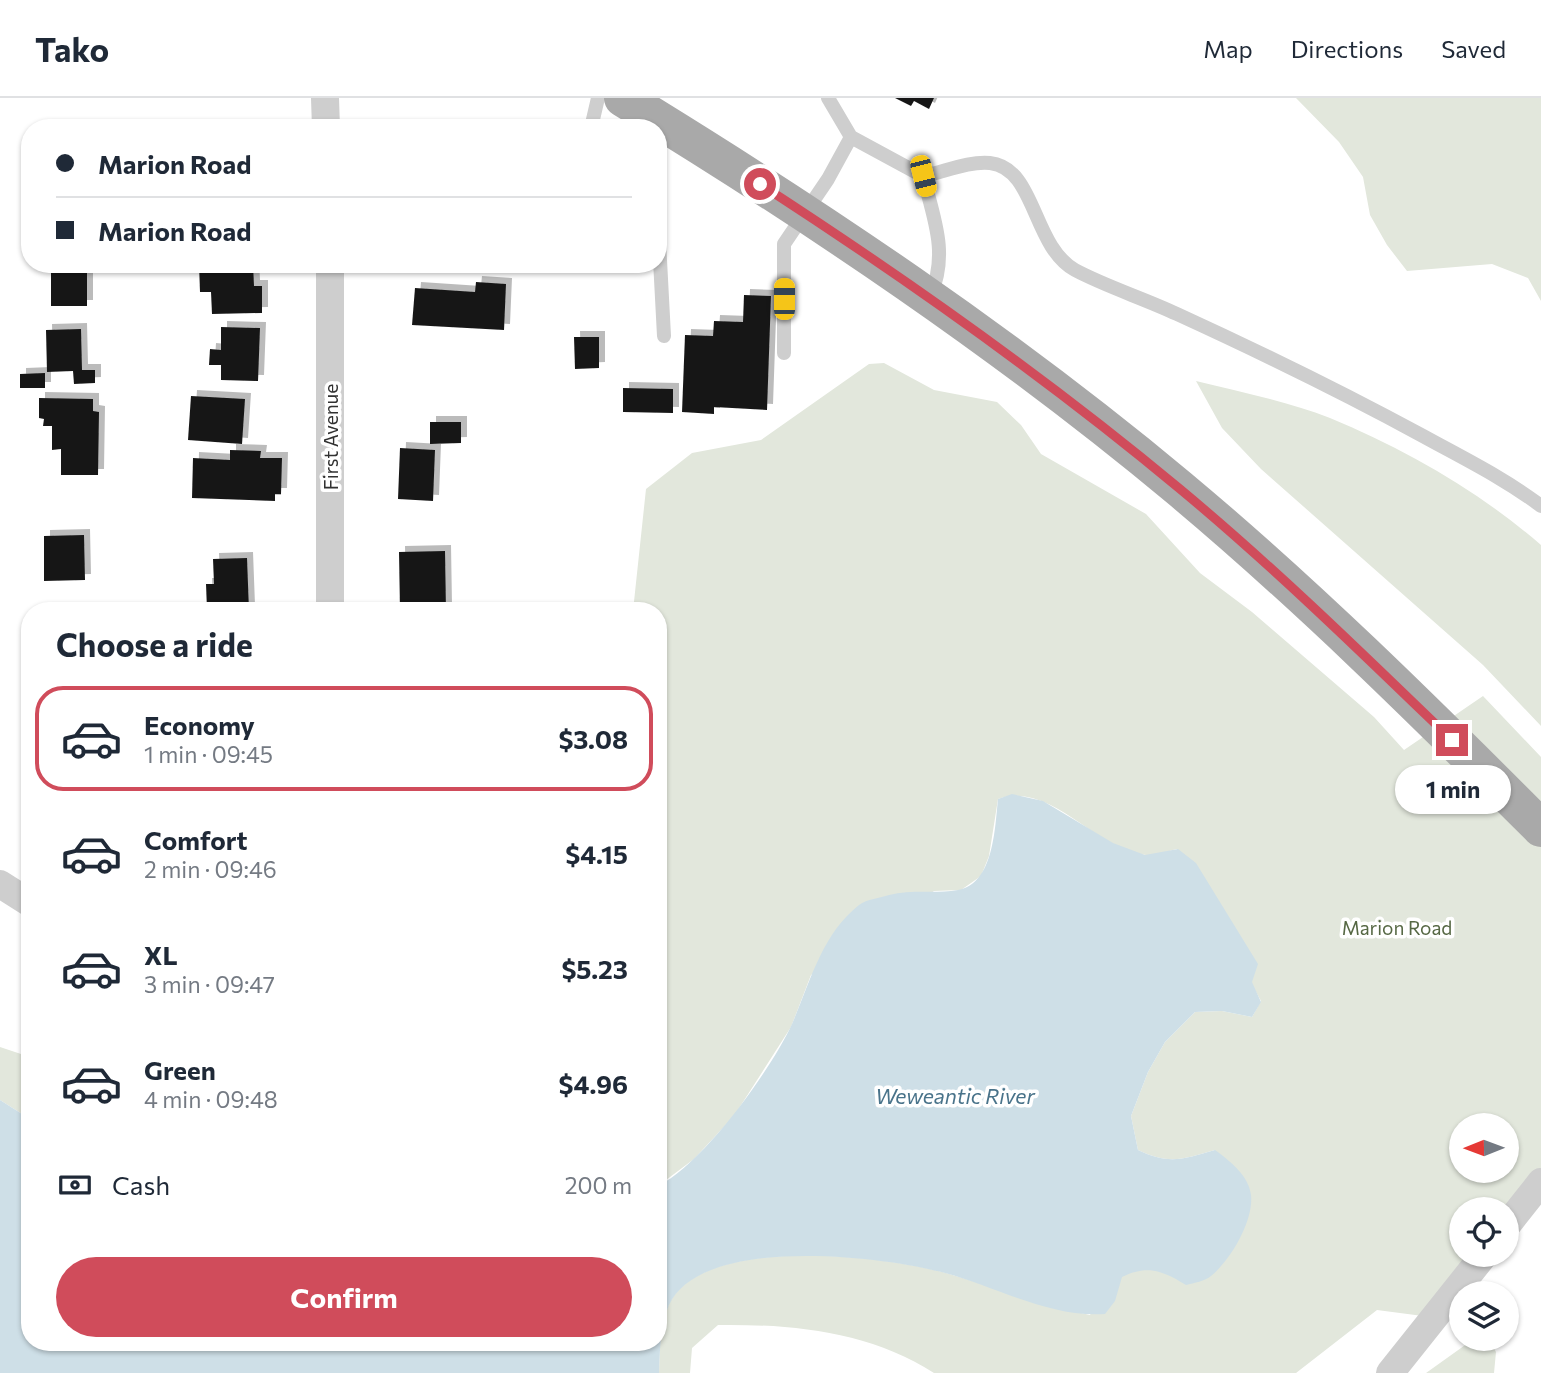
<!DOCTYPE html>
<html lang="en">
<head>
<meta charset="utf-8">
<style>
  :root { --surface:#fff; --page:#f6f6f7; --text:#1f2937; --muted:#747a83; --line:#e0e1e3; --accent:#d04c5b }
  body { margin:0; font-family:Commissioner,sans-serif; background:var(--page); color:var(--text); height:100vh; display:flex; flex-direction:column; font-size:26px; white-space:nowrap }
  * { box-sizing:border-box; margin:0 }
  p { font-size:23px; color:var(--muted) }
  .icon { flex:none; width:38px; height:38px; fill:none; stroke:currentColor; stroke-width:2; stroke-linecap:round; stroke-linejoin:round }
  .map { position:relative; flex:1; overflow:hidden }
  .side { position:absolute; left:21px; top:504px; width:646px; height:749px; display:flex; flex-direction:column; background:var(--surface); border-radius:28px; box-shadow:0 2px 5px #0004 }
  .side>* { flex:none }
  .guide { position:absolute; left:21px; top:21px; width:646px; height:154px; border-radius:28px; box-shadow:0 2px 5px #0004; display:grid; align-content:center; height:154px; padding:0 35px; background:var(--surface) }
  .needle { width:46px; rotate:269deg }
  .fabs { position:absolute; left:1449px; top:1015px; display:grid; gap:14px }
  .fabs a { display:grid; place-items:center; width:70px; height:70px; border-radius:50%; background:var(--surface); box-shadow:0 2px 5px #0004; font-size:35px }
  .end { position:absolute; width:32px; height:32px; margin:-16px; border:9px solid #d04c5b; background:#fff; box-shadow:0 0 0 4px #fff }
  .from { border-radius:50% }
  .bubble { position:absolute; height:49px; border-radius:24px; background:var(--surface); box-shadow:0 2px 5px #0004; font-size:23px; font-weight:700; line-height:49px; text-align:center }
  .car { position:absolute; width:21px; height:42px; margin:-21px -10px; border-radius:9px; box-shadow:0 0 5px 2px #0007; background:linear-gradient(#f5c518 24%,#345 0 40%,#f5c518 0 76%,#345 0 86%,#f5c518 0) }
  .guide b { display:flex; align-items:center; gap:24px; height:66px; font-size:26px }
  .guide b+b { border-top:2px solid var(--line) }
  .guide i { width:18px; height:18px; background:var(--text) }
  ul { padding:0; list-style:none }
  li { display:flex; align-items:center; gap:21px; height:105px; margin:0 14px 10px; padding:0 21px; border:4px solid transparent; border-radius:28px }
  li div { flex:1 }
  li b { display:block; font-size:26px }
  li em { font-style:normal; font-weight:700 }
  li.active { border-color:var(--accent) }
  li>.icon { width:63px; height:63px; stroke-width:1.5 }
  h2 { padding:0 35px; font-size:32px; line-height:84px }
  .pay { display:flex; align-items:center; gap:18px; height:77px; padding:0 35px; font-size:26px }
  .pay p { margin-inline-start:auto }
  .action { display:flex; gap:14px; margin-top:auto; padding:14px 35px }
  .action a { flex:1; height:80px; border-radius:42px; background:var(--accent); color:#fff; font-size:28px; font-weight:700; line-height:80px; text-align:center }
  header { display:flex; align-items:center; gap:42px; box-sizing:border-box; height:98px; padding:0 35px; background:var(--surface); border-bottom:2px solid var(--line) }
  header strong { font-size:33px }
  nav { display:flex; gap:38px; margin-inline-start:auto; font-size:24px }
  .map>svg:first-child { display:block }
</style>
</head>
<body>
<header>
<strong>Tako</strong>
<nav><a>Map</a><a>Directions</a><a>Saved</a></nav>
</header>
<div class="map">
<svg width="1541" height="1275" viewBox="0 0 1541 1275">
  <defs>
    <filter id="shadow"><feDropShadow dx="6" dy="-6" stdDeviation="0" flood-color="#0004"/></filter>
  </defs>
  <rect width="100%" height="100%" fill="#fff"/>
  <path fill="#e2e7dc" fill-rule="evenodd" d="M1296 0H1541V203L1528 180 1492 166 1407 173 1387 147 1370 117 1363 79 1339 44Z
    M884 265 934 292 997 304 1021 327 1041 356 1146 416 1200 475 1252 514 1374 619 1404 652 1483 598 1541 659V1080L1507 1111H1461V1157H1473L1438 1220 1377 1212 1296 1275H934C870 1234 793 1226 718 1227L692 1250 690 1275H659C660 1253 659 1227 669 1206 702 1136 885 1157 946 1175 995 1189 1040 1207 1090 1217L1120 1161 1215 1052C1184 1061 1169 1067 1138 1052L1131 1018 1148 974 1165 944 1195 914 1222 913 1252 919 1261 903 1177 751C1168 753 1155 758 1146 757 1096 753 1051 682 998 701L989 758 981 778 961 792 934 793 811 877 791 929 734 1018 694 1061 658 1088V513H633L646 391 692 355 761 342 869 266ZM1461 1027H1507V1073H1461Z
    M1196 283C1240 294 1287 303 1330 320 1405 351 1480 394 1541 447V628L1483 567 1261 371 1222 330Z
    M0 949 30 959V1021L0 1002Z
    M1489 1242 1496 1254 1494 1275H1426L1468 1245Z"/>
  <path fill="#cedfe7" d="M1012 696 1043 703 1113 745 1145 757 1178 751 1196 765 1258 866 1252 884 1261 904 1252 919 1222 913 1195 914 1165 944 1148 974 1131 1018 1138 1052C1169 1067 1184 1061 1215 1052 1230 1063 1249 1078 1251 1097 1254 1123 1230 1163 1211 1178 1205 1183 1194 1185 1186 1187 1164 1173 1147 1166 1122 1179L1115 1203 1105 1216C1050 1220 997 1189 945 1175 884 1158 702 1136 669 1207 660 1227 660 1253 659 1275H0V1002L30 1021V1244H658V1088C703 1066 771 972 792 926 810 884 822 836 859 807 867 801 880 800 889 797 912 791 935 796 958 792 994 786 995 729 998 701Z"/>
  <path fill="#181818" filter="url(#shadow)" d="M895 0H934L929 11 914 3 911 8Z
    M51 166H87V208H51Z
    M199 166H253L254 188H262V215L212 216 211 194H200Z
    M476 184 506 186 504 232 412 227 415 190 475 194Z
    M744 197 771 198 767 312 714 309V316L682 314 685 237 713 238 714 223 743 224Z
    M221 229 260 230 258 283 221 282V267H209L210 251 221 252Z
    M81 231 82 272H95V285L74 286 73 273 47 274 46 232Z
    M574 239H599V270L575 271Z
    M45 275V290H20V276Z
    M623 290 673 291V315L623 314Z
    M191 298 245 301 242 346 188 342Z
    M39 300 93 301V313L99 314 98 377H61V351L52 352V328H43L44 321 39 320Z
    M430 324H461V345L430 346Z
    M400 350 435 352 433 403 398 401Z
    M230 352 261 353 260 360H282L281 396H275V403L192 400 193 360 230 362Z
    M84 437 85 482 44 483V438Z
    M445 453 446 513H400L399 454Z
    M247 460 249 513 207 512 206 486H214L213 461Z"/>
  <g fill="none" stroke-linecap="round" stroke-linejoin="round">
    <path stroke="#cecece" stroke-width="14" d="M828 0 851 39
      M591 30 598 0
      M658 124 664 238
      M930 199C949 156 934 121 923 78 944 74 968 63 990 65 1036 70 1032 148 1075 172 1107 189 1143 200 1177 216 1260 254 1342 294 1423 338 1463 360 1504 380 1541 408
      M784 255V146L828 81 851 39 923 78"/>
    <path stroke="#cecece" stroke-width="28" d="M325 0 326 30
      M330 513V166
      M0 786 30 805
      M1507 1127 1541 1084
      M1390 1275 1484 1157"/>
    <path stroke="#a9a9a9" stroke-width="38" d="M623 0C816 118 1005 245 1179 390 1306 496 1424 613 1541 730"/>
  </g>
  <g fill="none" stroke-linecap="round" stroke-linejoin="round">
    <path stroke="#d04c5b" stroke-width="9" d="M760 86C905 180 1047 280 1180 391 1275 470 1363 556 1452 642"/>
  </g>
  <g text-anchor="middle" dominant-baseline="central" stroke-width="7" stroke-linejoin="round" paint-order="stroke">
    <g font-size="19" fill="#313131" stroke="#fff">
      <text transform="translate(330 339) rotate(-90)">First Avenue</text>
    </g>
    <g font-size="19" fill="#566844" stroke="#fff">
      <text x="1397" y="829">Marion Road</text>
    </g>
    <g font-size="21" font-style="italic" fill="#49738a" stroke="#fff">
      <text x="955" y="997">Weweantic River</text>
    </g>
  </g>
</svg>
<div class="fabs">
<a><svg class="needle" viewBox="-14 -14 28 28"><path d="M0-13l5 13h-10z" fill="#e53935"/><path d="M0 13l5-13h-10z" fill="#747a83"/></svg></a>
<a><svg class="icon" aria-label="locate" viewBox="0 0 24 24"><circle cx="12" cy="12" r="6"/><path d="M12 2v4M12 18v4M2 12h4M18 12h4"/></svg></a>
<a><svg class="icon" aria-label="layers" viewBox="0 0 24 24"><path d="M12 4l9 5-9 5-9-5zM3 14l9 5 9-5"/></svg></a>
</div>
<i class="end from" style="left:760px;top:86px"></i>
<i class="end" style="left:1452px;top:642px"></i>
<div class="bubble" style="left:1395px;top:667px;width:116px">1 min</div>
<i class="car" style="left:923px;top:78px;rotate:166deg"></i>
<i class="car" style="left:784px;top:201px;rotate:0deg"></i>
<div class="guide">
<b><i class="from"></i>Marion Road</b>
<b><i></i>Marion Road</b>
</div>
<section class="side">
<h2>Choose a ride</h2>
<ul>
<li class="active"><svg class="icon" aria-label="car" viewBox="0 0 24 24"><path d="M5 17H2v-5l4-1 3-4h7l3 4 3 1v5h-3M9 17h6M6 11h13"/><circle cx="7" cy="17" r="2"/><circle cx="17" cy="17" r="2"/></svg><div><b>Economy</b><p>1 min · 09:45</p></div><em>$3.08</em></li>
<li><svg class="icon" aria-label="car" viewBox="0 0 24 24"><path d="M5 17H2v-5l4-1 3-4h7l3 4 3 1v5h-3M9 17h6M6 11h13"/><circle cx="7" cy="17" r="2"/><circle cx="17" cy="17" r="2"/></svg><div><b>Comfort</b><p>2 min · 09:46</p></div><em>$4.15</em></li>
<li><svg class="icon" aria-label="car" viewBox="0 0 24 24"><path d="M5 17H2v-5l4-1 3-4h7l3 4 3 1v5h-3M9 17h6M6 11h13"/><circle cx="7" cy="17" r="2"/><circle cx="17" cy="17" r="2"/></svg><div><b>XL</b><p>3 min · 09:47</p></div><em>$5.23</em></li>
<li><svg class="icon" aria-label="car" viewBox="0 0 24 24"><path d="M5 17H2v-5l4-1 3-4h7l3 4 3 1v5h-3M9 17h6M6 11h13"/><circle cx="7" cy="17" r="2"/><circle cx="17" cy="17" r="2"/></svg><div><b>Green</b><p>4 min · 09:48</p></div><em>$4.96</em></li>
</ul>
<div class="pay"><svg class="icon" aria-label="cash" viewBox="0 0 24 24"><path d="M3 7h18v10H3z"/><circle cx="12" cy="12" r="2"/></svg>Cash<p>200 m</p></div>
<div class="action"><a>Confirm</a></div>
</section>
</div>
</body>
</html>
